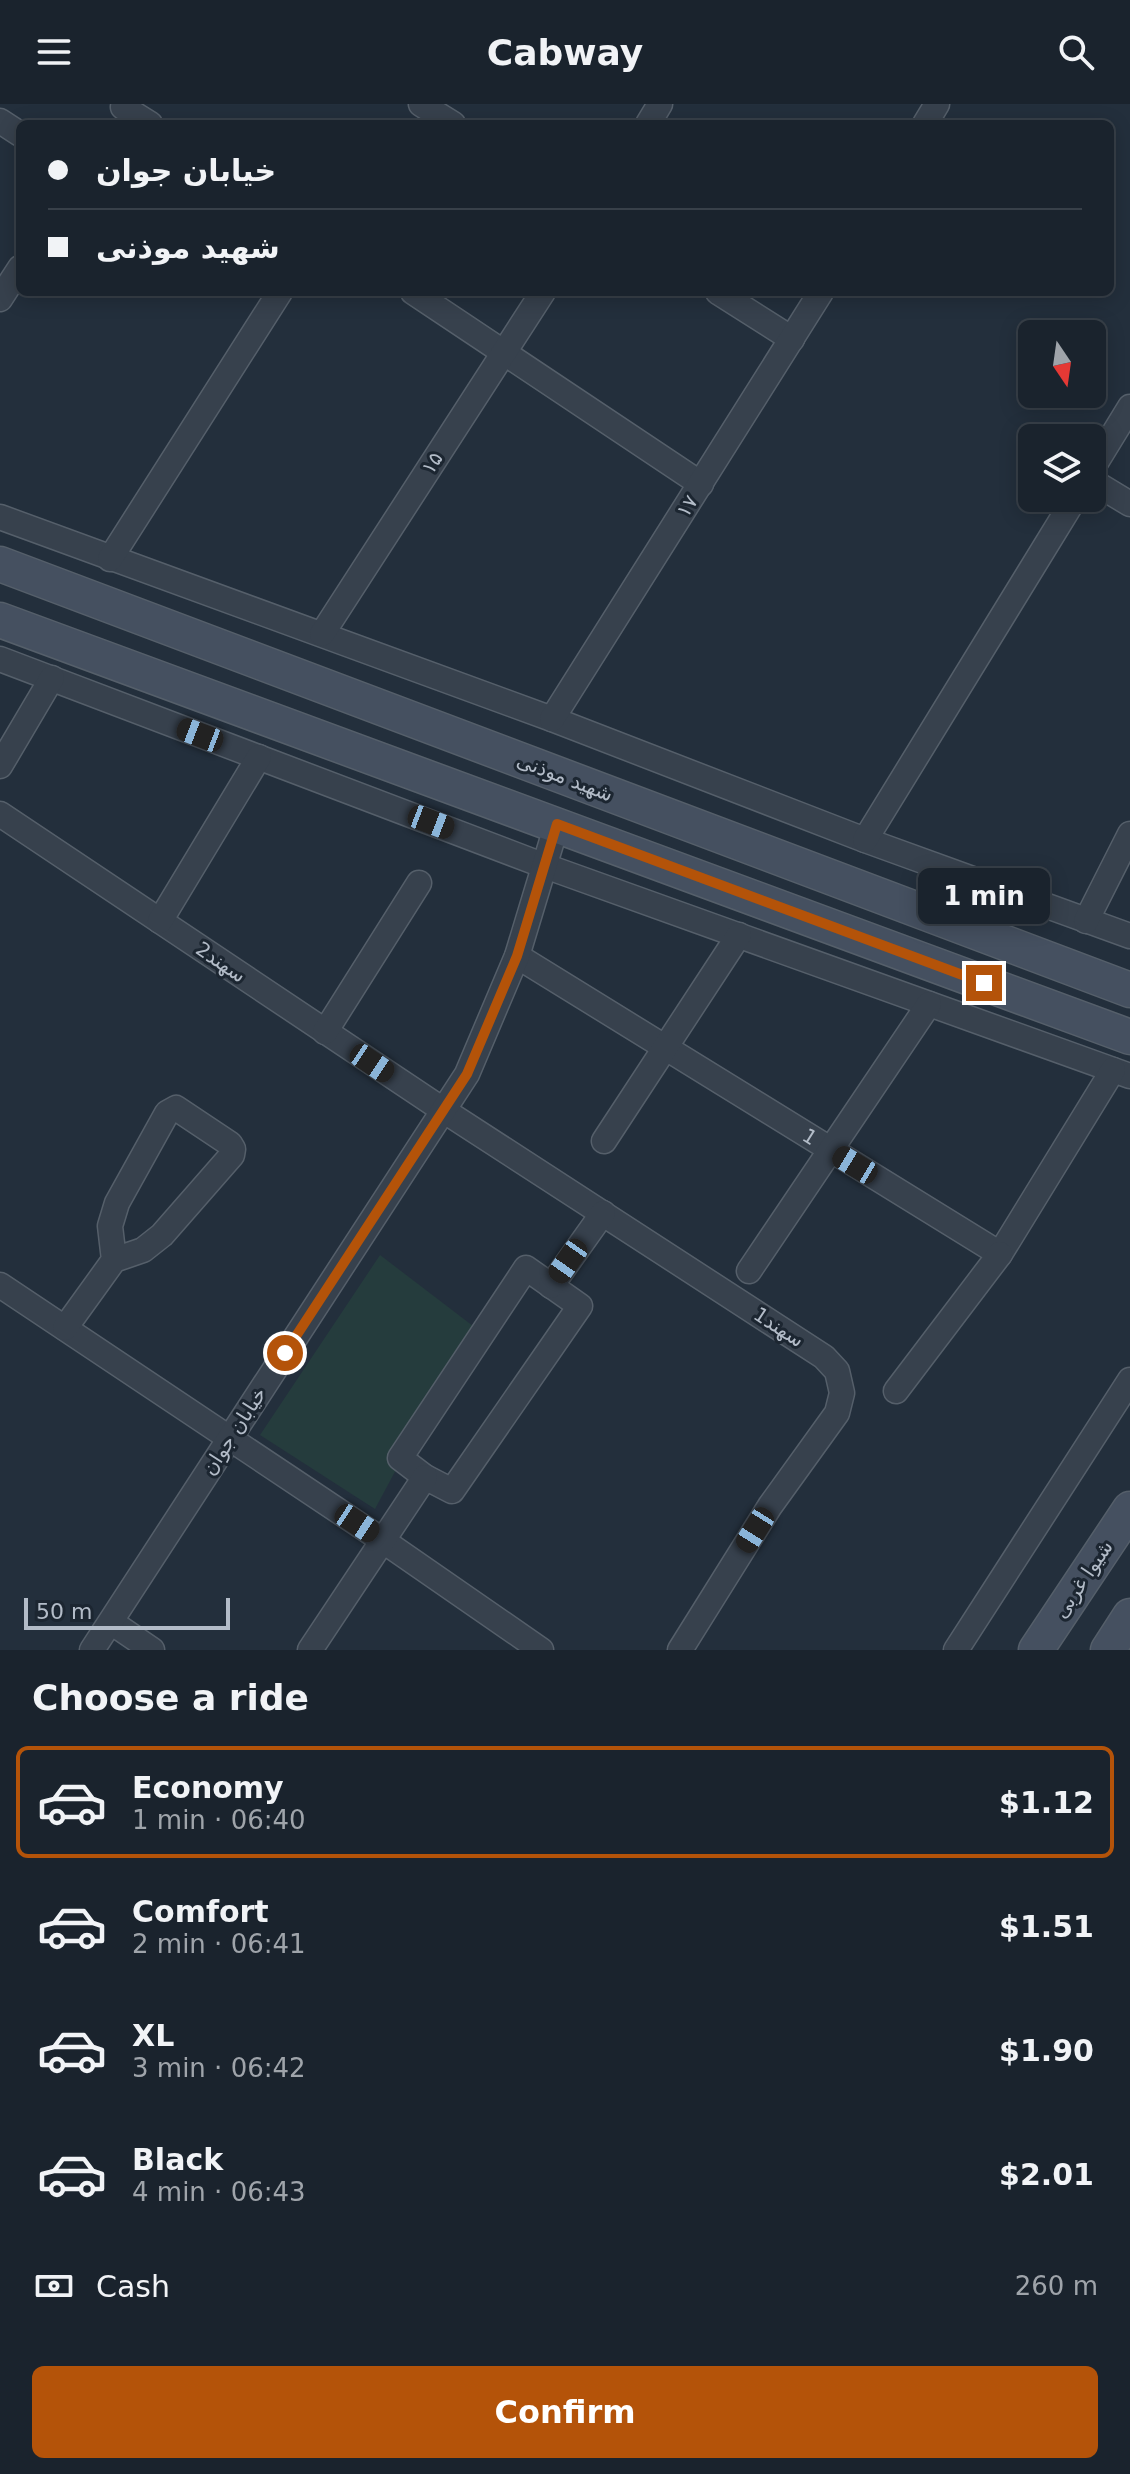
<!DOCTYPE html>
<html lang="en">
<head>
<meta charset="utf-8">
<style>
  :root { --surface:#1a232d; --page:#232b35; --text:#f1f3f6; --muted:#9fa4aa; --line:#384049; --accent:#b45309 }
  body { margin:0; font-family:"DejaVu Sans",Cairo,sans-serif; background:var(--page); color:var(--text); height:100vh; display:flex; flex-direction:column; font-size:30px; white-space:nowrap }
  * { box-sizing:border-box; margin:0 }
  p { font-size:26px; color:var(--muted) }
  .icon { flex:none; width:44px; height:44px; fill:none; stroke:currentColor; stroke-width:2; stroke-linecap:round; stroke-linejoin:round }
  .map { position:relative; height:1546px; overflow:hidden }
  .panel { display:flex; flex-direction:column; background:var(--surface); flex:1 }
  .panel>* { flex:none }
  .banner { position:absolute; left:16px; top:16px; width:1098px; height:176px; border-radius:12px; box-shadow:0 4px 20px #0003,0 0 0 2px var(--line); display:grid; align-content:center; height:176px; padding:0 32px; background:var(--surface) }
  .needle { width:52px; rotate:167deg }
  .controls { position:absolute; left:1018px; top:216px; display:grid; gap:16px }
  .controls a { display:grid; place-items:center; width:88px; height:88px; border-radius:12px; background:var(--surface); box-shadow:0 4px 20px #0003,0 0 0 2px var(--line); font-size:40px }
  .scale { position:absolute; left:24px; bottom:20px; width:206px; box-sizing:border-box; padding-left:8px; border:4px solid #b3bcc8; border-top:0; font-size:22px; line-height:28px; white-space:nowrap; color:#b3bcc8; -webkit-text-stroke:6px #1c2631; paint-order:stroke }
  .end { position:absolute; width:36px; height:36px; margin:-18px; border:10px solid #b45309; background:#fff; box-shadow:0 0 0 4px #fff }
  .from { border-radius:50% }
  .bubble { position:absolute; height:56px; border-radius:12px; background:var(--surface); box-shadow:0 4px 20px #0003,0 0 0 2px var(--line); font-size:26px; font-weight:600; line-height:56px; text-align:center }
  .car { position:absolute; width:24px; height:48px; margin:-24px -12px; border-radius:10px; box-shadow:0 0 6px 2px #0007; background:linear-gradient(#222 24%,#8ab4d8 0 40%,#222 0 76%,#8ab4d8 0 86%,#222 0) }
  .banner b { display:flex; align-items:center; gap:28px; height:76px; font-size:30px }
  .banner b+b { border-top:2px solid var(--line) }
  .banner i { width:20px; height:20px; background:var(--text) }
  ul { padding:0; list-style:none }
  li { display:flex; align-items:center; gap:24px; height:112px; margin:0 16px 12px; padding:0 16px; border:4px solid transparent; border-radius:12px }
  li div { flex:1 }
  li b { display:block; font-size:30px }
  li em { font-style:normal; font-weight:600 }
  li.on { border-color:var(--accent) }
  li>.icon { width:72px; height:72px; stroke-width:1.5 }
  h2 { padding:0 32px; font-size:36px; line-height:96px }
  .pay { display:flex; align-items:center; gap:20px; height:88px; padding:0 32px; font-size:30px }
  .pay p { margin-inline-start:auto }
  .button { display:flex; gap:16px; margin-top:auto; padding:16px 32px }
  .button a { flex:1; height:92px; border-radius:12px; background:var(--accent); color:#fff; font-size:32px; font-weight:600; line-height:92px; text-align:center }
  header { display:flex; justify-content:space-between; align-items:center; height:104px; padding:0 32px; background:var(--surface); font-size:36px; font-weight:600 }
  .map>svg:first-child { display:block }
</style>
</head>
<body>
<header><svg class="icon" aria-label="menu" viewBox="0 0 24 24"><path d="M4 6h16M4 12h16M4 18h16"/></svg>Cabway<svg class="icon" aria-label="search" viewBox="0 0 24 24"><circle cx="10" cy="10" r="6"/><path d="M15 15l6 6"/></svg></header>
<div class="map">
<svg width="1130" height="1546" viewBox="0 0 1130 1546">
  <rect width="100%" height="100%" fill="#232f3c"/>
  <path fill="#253c3d" d="M380 1151 473 1222 375 1405 260 1331Z"/>
  <g fill="none" stroke-linecap="round" stroke-linejoin="round">
    <g stroke="#555f6a" stroke-width="27">
      <g id="street">
        <path d="M421 0 453 20"/>
        <path d="M123 3 150 20"/>
        <path d="M0 17 20 30"/>
        <path d="M648 20 660 0"/>
        <path d="M925 20 937 0"/>
        <path d="M413 188 701 380"/>
        <path d="M718 188 792 235"/>
        <path d="M0 195 20 164"/>
        <path d="M1092 365 1130 303"/>
        <path d="M1092 377 1130 400"/>
        <path d="M0 413 552 615 865 736 1130 832"/>
        <path d="M110 455 280 188"/>
        <path d="M322 530 543 188"/>
        <path d="M0 555 545 762 1130 972"/>
        <path d="M552 615 821 188"/>
        <path d="M0 662 52 574"/>
        <path d="M0 710 443 1006 824 1253 837 1267 842 1289 837 1309 770 1402 680 1546"/>
        <path d="M865 736 1075 394"/>
        <path d="M160 817 259 653"/>
        <path d="M1086 817 1130 730"/>
        <path id="s1" d="M517 852 1000 1150 1113 966"/>
        <path d="M325 928 419 779"/>
        <path d="M604 1037 739 831"/>
        <path d="M526 1164 580 1202 452 1387 425 1373 400 1354Z"/>
        <path d="M749 1167 929 900"/>
        <path d="M0 1181 382 1436 541 1546"/>
        <path d="M551 1182 603 1109"/>
        <path d="M65 1224 114 1156 143 1146 162 1131 232 1051 233 1045 230 1040 176 1004 167 1009 117 1099 110 1122 114 1156"/>
        <path d="M896 1287 1000 1150"/>
        <path d="M111 1518 152 1546"/>
        <path d="M92 1546 467 970 517 852 557 720"/>
        <path d="M310 1546 425 1373"/>
        <path d="M956 1546 1130 1276"/>
      </g>
    </g>
    <g stroke="#555f6a" stroke-width="37">
      <path id="secondary" d="M0 460 1130 886
        M0 516 1130 933
        M1036 1546 1130 1405
        M1108 1546 1130 1512"/>
    </g>
    <use href="#street" stroke="#37414d" stroke-width="24"/>
    <use href="#secondary" stroke="#455060" stroke-width="34"/>
  </g>
  <g fill="none" stroke-linecap="round" stroke-linejoin="round">
    <path stroke="#b45309" stroke-width="10" d="M285 1249 467 970 517 852 557 720 984 879"/>
  </g>
  <g text-anchor="middle" dominant-baseline="central" stroke-width="6" stroke-linejoin="round" paint-order="stroke">
    <g font-size="20" fill="#b3bcc8" stroke="#1c2631">
      <text transform="translate(432 359) rotate(-57)">۱۵</text>
      <text transform="translate(687 402) rotate(-58)">۱۷</text>
      <text transform="translate(565 673) rotate(21)">شهید موذنی</text>
      <text transform="translate(221 858) rotate(34)">2سهند</text>
      <text stroke="none"><textPath href="#s1" startOffset="344">1</textPath></text>
      <text transform="translate(779 1223) rotate(33)">1سهند</text>
      <text transform="translate(234 1327) rotate(-57)">خیابان جوان</text>
      <text transform="translate(1083 1475) rotate(-56)">شیوا غربی</text>
    </g>
  </g>
</svg>
<div class="controls">
<a><svg class="needle" viewBox="-14 -14 28 28"><path d="M0-13l5 13h-10z" fill="#e53935"/><path d="M0 13l5-13h-10z" fill="#9fa4aa"/></svg></a>
<a><svg class="icon" aria-label="layers" viewBox="0 0 24 24"><path d="M12 4l9 5-9 5-9-5zM3 14l9 5 9-5"/></svg></a>
</div>
<div class="scale">50 m</div>
<i class="end from" style="left:285px;top:1249px"></i>
<i class="end" style="left:984px;top:879px"></i>
<div class="bubble" style="left:918px;top:764px;width:132px">1 min</div>
<i class="car" style="left:200px;top:631px;rotate:291deg"></i>
<i class="car" style="left:431px;top:718px;rotate:111deg"></i>
<i class="car" style="left:372px;top:959px;rotate:124deg"></i>
<i class="car" style="left:855px;top:1061px;rotate:301deg"></i>
<i class="car" style="left:568px;top:1157px;rotate:215deg"></i>
<i class="car" style="left:357px;top:1419px;rotate:123deg"></i>
<i class="car" style="left:755px;top:1426px;rotate:212deg"></i>
<div class="banner">
<b><i class="from"></i>خیابان جوان</b>
<b><i></i>شهید موذنی</b>
</div>
</div>
<section class="panel">
<h2>Choose a ride</h2>
<ul>
<li class="on"><svg class="icon" aria-label="car" viewBox="0 0 24 24"><path d="M5 17H2v-5l4-1 3-4h7l3 4 3 1v5h-3M9 17h6M6 11h13"/><circle cx="7" cy="17" r="2"/><circle cx="17" cy="17" r="2"/></svg><div><b>Economy</b><p>1 min · 06:40</p></div><em>$1.12</em></li>
<li><svg class="icon" aria-label="car" viewBox="0 0 24 24"><path d="M5 17H2v-5l4-1 3-4h7l3 4 3 1v5h-3M9 17h6M6 11h13"/><circle cx="7" cy="17" r="2"/><circle cx="17" cy="17" r="2"/></svg><div><b>Comfort</b><p>2 min · 06:41</p></div><em>$1.51</em></li>
<li><svg class="icon" aria-label="car" viewBox="0 0 24 24"><path d="M5 17H2v-5l4-1 3-4h7l3 4 3 1v5h-3M9 17h6M6 11h13"/><circle cx="7" cy="17" r="2"/><circle cx="17" cy="17" r="2"/></svg><div><b>XL</b><p>3 min · 06:42</p></div><em>$1.90</em></li>
<li><svg class="icon" aria-label="car" viewBox="0 0 24 24"><path d="M5 17H2v-5l4-1 3-4h7l3 4 3 1v5h-3M9 17h6M6 11h13"/><circle cx="7" cy="17" r="2"/><circle cx="17" cy="17" r="2"/></svg><div><b>Black</b><p>4 min · 06:43</p></div><em>$2.01</em></li>
</ul>
<div class="pay"><svg class="icon" aria-label="cash" viewBox="0 0 24 24"><path d="M3 7h18v10H3z"/><circle cx="12" cy="12" r="2"/></svg>Cash<p>260 m</p></div>
<div class="button"><a>Confirm</a></div>
</section>
</body>
</html>
